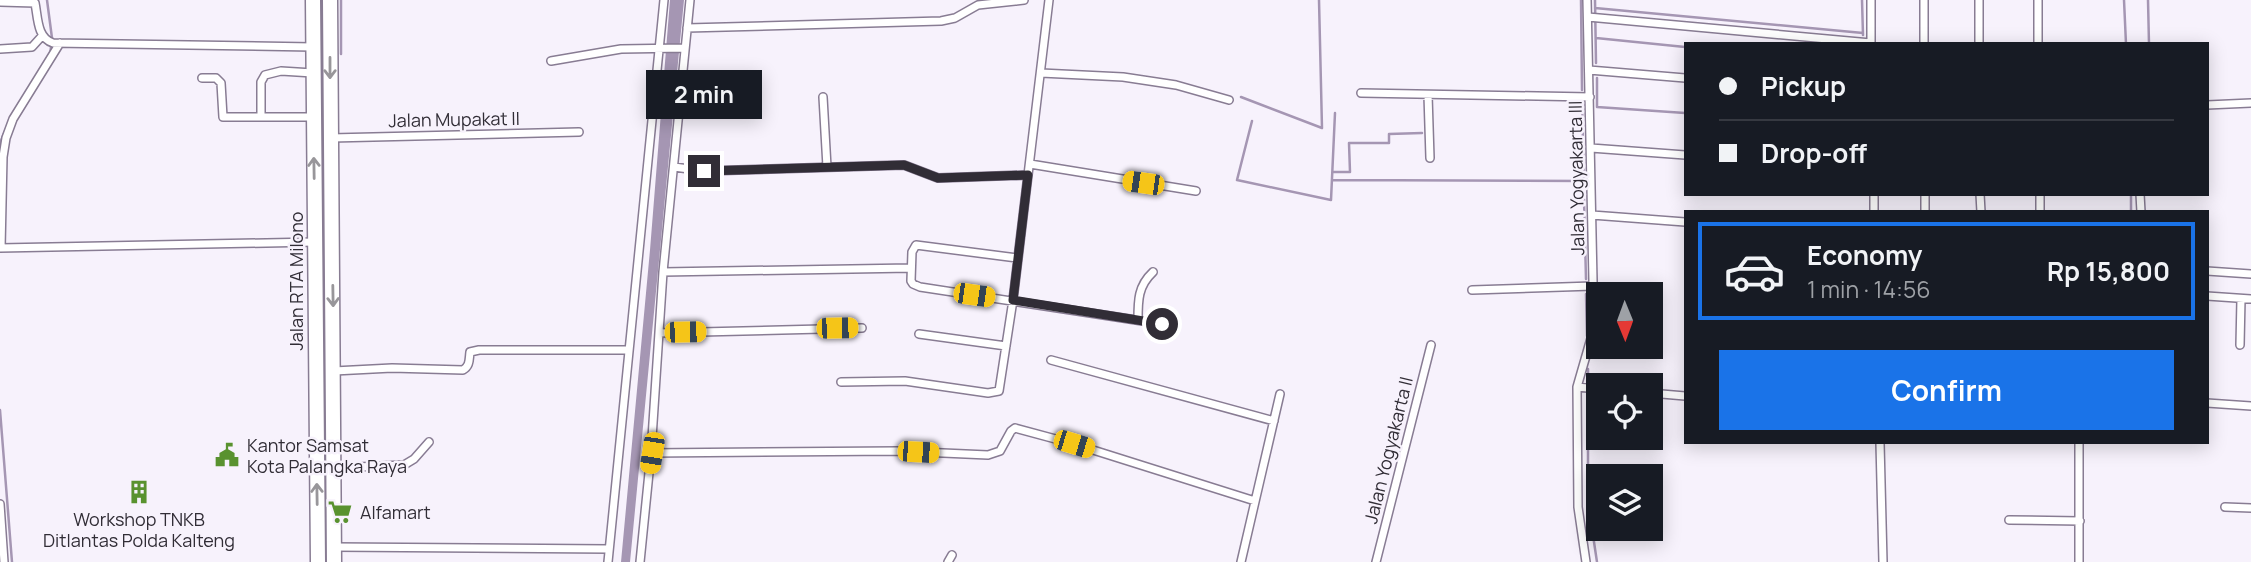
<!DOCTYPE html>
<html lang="en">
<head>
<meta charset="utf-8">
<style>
  :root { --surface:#171b24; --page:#20242c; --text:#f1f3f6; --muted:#9ea1a6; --line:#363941; --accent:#1a73e8 }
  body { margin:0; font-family:Manrope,sans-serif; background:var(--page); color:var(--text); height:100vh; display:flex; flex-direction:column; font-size:26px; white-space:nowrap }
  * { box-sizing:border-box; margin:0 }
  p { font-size:23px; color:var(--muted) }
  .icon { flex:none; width:38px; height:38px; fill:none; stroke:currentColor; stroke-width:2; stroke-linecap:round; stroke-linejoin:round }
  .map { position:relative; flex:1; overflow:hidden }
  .side { position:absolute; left:1684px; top:210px; width:525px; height:234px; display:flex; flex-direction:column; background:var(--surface); border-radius:0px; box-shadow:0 4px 18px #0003 }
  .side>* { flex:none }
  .guide { position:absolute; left:1684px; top:42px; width:525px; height:154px; border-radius:0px; box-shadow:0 4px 18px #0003; display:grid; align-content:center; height:154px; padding:0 35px; background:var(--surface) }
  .needle { width:46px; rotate:179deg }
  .tools { position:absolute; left:1586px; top:282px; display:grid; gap:14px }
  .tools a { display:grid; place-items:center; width:77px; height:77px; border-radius:0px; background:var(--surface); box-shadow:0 4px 18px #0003; font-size:35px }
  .end { position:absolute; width:32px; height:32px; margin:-16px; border:9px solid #312d36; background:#fff; box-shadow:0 0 0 4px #fff }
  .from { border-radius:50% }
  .bubble { position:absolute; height:49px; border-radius:0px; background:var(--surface); box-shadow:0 4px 18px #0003; font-size:23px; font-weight:700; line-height:49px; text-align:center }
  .car { position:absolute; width:21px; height:42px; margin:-21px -10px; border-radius:9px; box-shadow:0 0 5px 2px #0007; background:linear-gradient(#f5c518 24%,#345 0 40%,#f5c518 0 76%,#345 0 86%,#f5c518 0) }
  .guide b { display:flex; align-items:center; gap:24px; height:66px; font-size:26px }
  .guide b+b { border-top:2px solid var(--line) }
  .guide i { width:18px; height:18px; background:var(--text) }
  ul { padding:12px 0 0; list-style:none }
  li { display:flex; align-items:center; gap:21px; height:98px; margin:0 14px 10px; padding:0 21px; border:4px solid transparent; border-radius:0px }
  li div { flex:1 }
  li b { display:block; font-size:26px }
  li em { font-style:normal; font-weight:700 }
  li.active { border-color:var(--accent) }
  li>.icon { width:63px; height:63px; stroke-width:1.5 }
  .action { display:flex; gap:14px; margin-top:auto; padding:14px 35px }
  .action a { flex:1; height:80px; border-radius:0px; background:var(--accent); color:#fff; font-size:28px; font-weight:700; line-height:80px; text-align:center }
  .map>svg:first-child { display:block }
</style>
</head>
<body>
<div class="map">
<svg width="2251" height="562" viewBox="0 0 2251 562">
  <rect width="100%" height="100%" fill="#f7f2fc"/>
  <path fill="#a596b3" d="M670 0H684L630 562H621L650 250Z"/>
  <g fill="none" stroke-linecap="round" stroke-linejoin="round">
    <path stroke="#a596b3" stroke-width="2.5" d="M47 0 52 38 50 56
      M341 0V54
      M1581 0 1582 90
      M1595 0 1596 63
      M1862 0 1863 35
      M2124 0 2126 44
      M2148 0 2149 44
      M1595 8 1863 33
      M1596 38 1685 47
      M1597 78V107L1685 113
      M1241 97 1322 128 1319 0
      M1582 104 1584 186
      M1252 121 1237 180 1331 200 1335 113
      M0 143 8 124
      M1333 172H1350L1349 143H1389V134L1422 133
      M1332 180 1584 181
      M2131 194V212
      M1584 199 1586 279
      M1586 294 1587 336
      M1588 369V381
      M1588 395V502L1597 562
      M0 410 12 562"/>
    <g stroke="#887c93" stroke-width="10">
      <path id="street" d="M1924 0V44
        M1979 0V44
        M2038 0V44
        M0 2 35 3C38 18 37 38 53 43L313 47
        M1588 17 1871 43
        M687 28 941 21 955 18 978 5 1024 0
        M1871 44V0
        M0 49 32 47 42 36
        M551 61 621 49 685 48
        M1589 70 1685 78
        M1041 73 1123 77 1176 85 1229 100
        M202 78H216L221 83 223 117H261
        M1361 93 1590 97
        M1428 95 1430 158
        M823 97 827 167
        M2207 105 2251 103
        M313 117H261V82L265 75 281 71 313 73
        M331 138 579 132
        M1591 148 1685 155
        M1030 164 1196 191
        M674 167 704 171 904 165 938 178 1028 175
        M1874 194V212
        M1925 194V212
        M1980 194 1981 212
        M2040 194V212
        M2140 194 2141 212
        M1592 215 1685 222
        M0 248 315 242
        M1 248 3 157 6 138 13 119 60 43
        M1017 258 916 245 912 252 911 281 913 284 920 287 1162 324
        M2207 271 2251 274
        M663 272 911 268
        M1472 290 1593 286
        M2207 296 2251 299
        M1138 320C1138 300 1138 286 1153 272
        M659 333 862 328
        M919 334 1006 346
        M2240 345 2241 299
        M1051 360 1274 421
        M334 371 392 368 463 370C470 366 469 360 470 352L479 350H628
        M841 382 905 381 988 393 999 391 1013 300 1049 0
        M1577 387 1598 389
        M1650 393 1685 396
        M2207 403 2251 406
        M1880 443 1883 562
        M651 453 898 451 988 455 1000 451 1011 431 1015 428 1074 444 1255 501
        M334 468 404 465 414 459 429 442
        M0 504 4 562
        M2225 507 2251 508
        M2009 520 2080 521
        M334 547 609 549
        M608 562 664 0
        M640 562 651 453 663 272 690 0
        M948 562 952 555
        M1241 562 1280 394
        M1376 562 1431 345
        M1586 562 1578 507 1577 387 1594 328 1587 0
        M2079 562V443"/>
    </g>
    <g stroke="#887c93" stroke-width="17">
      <path id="highway" d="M313 0 318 562
        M330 0 334 562"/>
    </g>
    <use href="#street" stroke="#fff" stroke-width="7"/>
    <use href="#highway" stroke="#fff" stroke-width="14"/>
  </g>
  <defs><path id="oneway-shaft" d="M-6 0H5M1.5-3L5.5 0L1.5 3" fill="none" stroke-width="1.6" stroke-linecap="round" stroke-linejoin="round" transform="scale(1.75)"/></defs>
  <g stroke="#98969a">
    <use href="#oneway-shaft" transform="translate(330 68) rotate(90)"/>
    <use href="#oneway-shaft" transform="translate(314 168) rotate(-91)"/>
    <use href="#oneway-shaft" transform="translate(333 296) rotate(89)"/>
    <use href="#oneway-shaft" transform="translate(317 494) rotate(-91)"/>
  </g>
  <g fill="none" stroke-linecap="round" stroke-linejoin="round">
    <path stroke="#312d36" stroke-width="9" d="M704 171 904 165 938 178 1028 175 1013 300 1162 324"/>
  </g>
  <defs>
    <g id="civic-bare" transform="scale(1.89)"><path d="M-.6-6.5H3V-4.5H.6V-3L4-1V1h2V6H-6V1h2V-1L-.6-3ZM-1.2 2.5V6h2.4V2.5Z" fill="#59922f" stroke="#f7f2fc" stroke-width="2.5" paint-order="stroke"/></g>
    <g id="building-bare" transform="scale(1.89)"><path d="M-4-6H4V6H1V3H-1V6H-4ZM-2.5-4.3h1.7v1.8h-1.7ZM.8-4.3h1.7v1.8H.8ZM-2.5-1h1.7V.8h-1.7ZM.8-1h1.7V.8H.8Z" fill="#59922f" stroke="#f7f2fc" stroke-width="2.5" paint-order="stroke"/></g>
    <g id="supermarket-bare" transform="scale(1.89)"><path d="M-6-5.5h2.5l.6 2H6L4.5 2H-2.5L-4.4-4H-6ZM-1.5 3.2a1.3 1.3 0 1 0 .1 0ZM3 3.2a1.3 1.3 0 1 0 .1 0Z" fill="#59922f" stroke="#f7f2fc" stroke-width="2.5" paint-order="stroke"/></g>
  </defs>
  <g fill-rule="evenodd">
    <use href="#civic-bare" x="227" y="455"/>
    <use href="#building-bare" x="139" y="492"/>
    <use href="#supermarket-bare" x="340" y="512"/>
  </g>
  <g text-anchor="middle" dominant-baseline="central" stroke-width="5" stroke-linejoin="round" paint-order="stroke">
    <g font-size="18" fill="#312d36" stroke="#f7f2fc">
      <text transform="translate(454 119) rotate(-1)">Jalan Mupakat II</text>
      <text transform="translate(1576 178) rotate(-91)">Jalan Yogyakarta III</text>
      <text transform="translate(296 281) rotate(-90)">Jalan RTA Milono</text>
      <text transform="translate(1388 450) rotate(-76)">Jalan Yogyakarta II</text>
    </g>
    <g font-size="18" fill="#312d36" stroke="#f7f2fc" text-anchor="start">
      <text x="247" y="445">Kantor Samsat<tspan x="247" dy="21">Kota Palangka Raya</tspan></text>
      <text x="360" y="512">Alfamart</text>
      <text x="139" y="519" text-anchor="middle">Workshop TNKB<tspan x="139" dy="21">Ditlantas Polda Kalteng</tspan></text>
    </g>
  </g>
</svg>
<div class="tools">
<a><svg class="needle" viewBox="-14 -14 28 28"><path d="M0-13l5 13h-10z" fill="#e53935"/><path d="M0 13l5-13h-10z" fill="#9ea1a6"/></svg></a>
<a><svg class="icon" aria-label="locate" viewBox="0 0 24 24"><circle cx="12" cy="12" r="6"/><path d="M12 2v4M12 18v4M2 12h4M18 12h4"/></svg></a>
<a><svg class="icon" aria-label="layers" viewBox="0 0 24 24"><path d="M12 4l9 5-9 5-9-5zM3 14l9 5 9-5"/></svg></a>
</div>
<i class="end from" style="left:1162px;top:324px"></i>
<i class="end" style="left:704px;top:171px"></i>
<div class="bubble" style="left:646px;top:70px;width:116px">2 min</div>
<i class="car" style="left:1143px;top:183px;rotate:278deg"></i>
<i class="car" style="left:974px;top:295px;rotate:98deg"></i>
<i class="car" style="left:837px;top:328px;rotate:89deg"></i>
<i class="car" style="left:685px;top:332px;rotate:89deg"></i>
<i class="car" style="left:1074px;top:444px;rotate:107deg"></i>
<i class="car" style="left:918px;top:452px;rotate:93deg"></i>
<i class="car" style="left:652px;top:453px;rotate:189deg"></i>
<div class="guide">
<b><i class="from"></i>Pickup</b>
<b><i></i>Drop-off</b>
</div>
<section class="side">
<ul>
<li class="active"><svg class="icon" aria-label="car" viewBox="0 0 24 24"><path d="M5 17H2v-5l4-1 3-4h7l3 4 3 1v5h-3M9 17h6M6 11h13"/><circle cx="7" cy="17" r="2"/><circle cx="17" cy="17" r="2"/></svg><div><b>Economy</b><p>1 min · 14:56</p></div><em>Rp 15,800</em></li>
</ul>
<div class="action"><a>Confirm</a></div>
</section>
</div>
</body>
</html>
